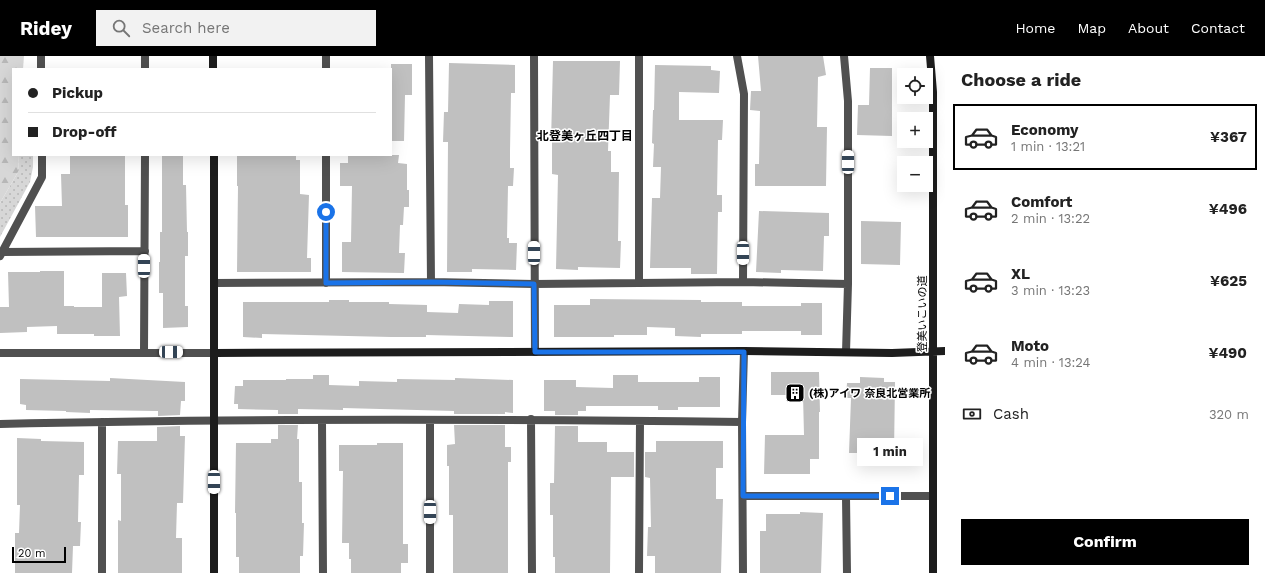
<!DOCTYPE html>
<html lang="en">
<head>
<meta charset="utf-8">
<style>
  :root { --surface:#fff; --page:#f2f2f2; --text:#222; --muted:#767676; --line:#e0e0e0; --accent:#000 }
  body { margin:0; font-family:"Work Sans","Noto Sans JP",sans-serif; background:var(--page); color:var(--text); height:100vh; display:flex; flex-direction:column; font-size:15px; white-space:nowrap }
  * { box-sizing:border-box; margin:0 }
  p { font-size:13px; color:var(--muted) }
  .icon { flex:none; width:22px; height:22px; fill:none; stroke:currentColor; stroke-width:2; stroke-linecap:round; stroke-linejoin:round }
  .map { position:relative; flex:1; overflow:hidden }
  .drawer { display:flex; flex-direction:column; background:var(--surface); width:320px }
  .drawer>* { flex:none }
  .banner { position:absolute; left:12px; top:12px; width:380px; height:88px; border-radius:0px; box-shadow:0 4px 16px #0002; display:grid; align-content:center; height:88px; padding:0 16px; background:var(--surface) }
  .controls { position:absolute; left:897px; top:12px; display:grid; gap:8px }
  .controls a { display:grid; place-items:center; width:36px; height:36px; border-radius:0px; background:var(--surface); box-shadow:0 4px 16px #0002; font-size:20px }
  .scale { position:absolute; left:12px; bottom:10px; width:54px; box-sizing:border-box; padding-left:4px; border:2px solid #000; border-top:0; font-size:11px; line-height:14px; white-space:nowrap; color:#000; -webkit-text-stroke:3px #fff; paint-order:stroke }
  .end { position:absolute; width:18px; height:18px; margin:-9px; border:5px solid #1a73e8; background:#fff; box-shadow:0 0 0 2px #fff }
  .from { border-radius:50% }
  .bubble { position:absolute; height:28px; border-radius:0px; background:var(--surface); box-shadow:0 4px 16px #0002; font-size:13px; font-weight:700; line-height:28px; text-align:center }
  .car { position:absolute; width:12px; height:24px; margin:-12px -6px; border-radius:5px; box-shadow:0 0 3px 1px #0007; background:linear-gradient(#fff 24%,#345 0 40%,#fff 0 76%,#345 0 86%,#fff 0) }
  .banner b { display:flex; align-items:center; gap:14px; height:38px; font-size:15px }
  .banner b+b { border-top:1px solid var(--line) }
  .banner i { width:10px; height:10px; background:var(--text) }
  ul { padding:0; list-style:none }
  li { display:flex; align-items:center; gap:12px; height:66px; margin:0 8px 6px; padding:0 8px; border:2px solid transparent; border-radius:0px }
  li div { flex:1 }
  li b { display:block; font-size:15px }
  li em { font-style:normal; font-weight:700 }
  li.active { border-color:var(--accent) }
  li>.icon { width:36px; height:36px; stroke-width:1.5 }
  h2 { padding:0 16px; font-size:18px; line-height:48px }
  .pay { display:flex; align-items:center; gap:10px; height:44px; padding:0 16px; font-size:15px }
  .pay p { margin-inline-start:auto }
  .primary-button { display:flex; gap:8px; margin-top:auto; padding:8px 16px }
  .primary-button a { flex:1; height:46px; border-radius:0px; background:var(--accent); color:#fff; font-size:16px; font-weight:700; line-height:46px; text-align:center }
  header { display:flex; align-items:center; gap:24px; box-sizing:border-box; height:56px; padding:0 20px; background:var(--accent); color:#fff }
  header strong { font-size:19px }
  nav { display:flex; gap:22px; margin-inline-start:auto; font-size:14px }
  .search { width:280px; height:36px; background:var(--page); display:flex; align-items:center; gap:10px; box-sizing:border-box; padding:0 14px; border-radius:0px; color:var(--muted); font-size:15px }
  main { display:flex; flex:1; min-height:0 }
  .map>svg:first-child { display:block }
</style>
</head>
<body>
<header>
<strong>Ridey</strong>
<div class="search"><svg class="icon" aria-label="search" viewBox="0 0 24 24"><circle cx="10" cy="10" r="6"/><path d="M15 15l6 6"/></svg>Search here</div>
<nav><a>Home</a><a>Map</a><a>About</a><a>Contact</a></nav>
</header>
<main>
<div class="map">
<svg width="945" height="517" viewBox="0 0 945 517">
  <defs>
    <pattern id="grass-dots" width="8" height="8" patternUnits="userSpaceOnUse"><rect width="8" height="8" fill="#d7d7d7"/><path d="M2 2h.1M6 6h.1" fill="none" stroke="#b7b7b7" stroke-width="1.8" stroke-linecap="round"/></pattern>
    <pattern id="forest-firs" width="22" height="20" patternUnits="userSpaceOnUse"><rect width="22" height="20" fill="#d7d7d7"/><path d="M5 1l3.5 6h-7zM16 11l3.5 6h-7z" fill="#b7b7b7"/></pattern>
  </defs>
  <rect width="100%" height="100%" fill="#fff"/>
  <path fill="url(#grass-dots)" d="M19 99H33V111L30 126 0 181V147L18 116Z"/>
  <path fill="url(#forest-firs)" d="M0 0H24L23 13H13V99H19L18 116 0 147Z"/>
  <path fill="#c0c0c0" d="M758 0H823L826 19 818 21 817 71H827L826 130H755V108H759L760 55 750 54 751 35H761Z
    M553 5H620L619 39H610L608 95H611V116H619L618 185H621L620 212 578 211V214L556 213 558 119 552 118V86H551Z
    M449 7 515 9V37H511L510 95V112H514L513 130H508L507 182H509V187H517L516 214 472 213V216H447L448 86H443L444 56H448Z
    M391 8H412V39H405L404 85H391Z
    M655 9 711 10V14L720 15 719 37 679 36V64H723L722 84H718L717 139H722V156H718L717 218H691V212H650L652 142H660L661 111H653L654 88 652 87 653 54H654Z
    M870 12H892V80L857 79 858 49H869Z
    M70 99H125V149H128V181H36L35 150H62L61 118H70Z
    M162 99H183V129H186L187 176H188V200H185V250H188V271L163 272V237H159V206H160V176H162Z
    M237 99H296V104H300V138L309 139 307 202H311V216H237L238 130H237Z
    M348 99H399L398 107 407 108V134H409V151H404L403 169H400L399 197H405L404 217 342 216V186H351L352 130H340V107H348Z
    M759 155 829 157V180H824L823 215 781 214V217L756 216Z
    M861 165 901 166 900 209 861 208Z
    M40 215H64V250H74V251H102V217H126L127 240 119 241 120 280H94V278H57V270L27 271V276L0 277V251H9L8 216H40Z
    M590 243 701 244V246H742V250H801V247H822V279H801V275H742V278H701V281L675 280V272L647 271V279H614V281H554V249H590Z
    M329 244H349V246H389V248L427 249V256L458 257 459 248 489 249V245H513V281L426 279V281H391L262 278V282L243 281V246H329Z
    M771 316H819L820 356H819V403H810V418H764L765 379H804L803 339H771Z
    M313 319H329V329L359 330V325L397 326V323L455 324V322L513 324V357L505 356V358H454V355L343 352V354L298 353V358H278V354L238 353V348H234L235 330H243V324H286V323H313Z
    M613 319H638V326H699V321H720V351H678V354H658V350H586V355H578V359H555V355H544V324H576V331L613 332Z
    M860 321 884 322V326H895L894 397H849L851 342H846L847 327H860Z
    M110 322 185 326V345H181L180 359 158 360V355H154L90 354V357L66 356V355L26 354V349L20 348V323L110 325Z
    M278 369H298L297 383H299V426H302V467H304L303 500H300V517H239V501H236V457H235L236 387H271V383H278Z
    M454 369H505V391H511V406H508V517H453V459H449V410H447V389L455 388Z
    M180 370V380H185L183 447H177L176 482H182V517H118V464L121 465V418H117L118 385H157V371Z
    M555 370H578V386H607V396H634V421H611L610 517H555V501H553V459H550V427H554Z
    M17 382 41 383V385L84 386V419H79L78 466H81L80 490H73L72 517H15V477H19L20 449H17Z
    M656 385H723V412H716V443H723L721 517H655V500H647L648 471H651L650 422 645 421V396H656Z
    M377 387H403V488H408V507H401V517H351V503H349V487H342L343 415H339V389H377Z
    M800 456 823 457 821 517H760V475H766V458H800Z"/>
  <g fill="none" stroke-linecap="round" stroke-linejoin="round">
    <path stroke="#505050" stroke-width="8" d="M41 0V13
      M429 0 431 226
      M534 0 535 296
      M639 0V227
      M737 0 744 38 743 226
      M844 0 848 45V228L846 296
      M145 13V0
      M326 13V0
      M2 196 145 195
      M0 200 42 121V99
      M214 227 431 226 534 228 743 226 848 228
      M326 227V99
      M144 296 145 99
      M0 297H215
      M531 363 532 517
      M430 364V517
      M322 365 323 517
      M0 368C247 362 495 363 742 366
      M743 440H933
      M846 441 847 517
      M102 517V366
      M639 517 640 365
      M743 517 742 366 744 295"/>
    <path stroke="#1d1d1d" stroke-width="8" d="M213 0V13
      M930 0 933 36V517
      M214 99V517
      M215 297 744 295 892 297 945 295"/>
  </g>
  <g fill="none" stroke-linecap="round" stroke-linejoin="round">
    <path stroke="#1a73e8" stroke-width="5" d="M326 156V227L431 226 534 228 535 296H744L743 440H890"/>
  </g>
  <defs>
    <g id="building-square" transform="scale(1)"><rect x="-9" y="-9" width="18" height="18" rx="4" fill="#000" stroke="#fff"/><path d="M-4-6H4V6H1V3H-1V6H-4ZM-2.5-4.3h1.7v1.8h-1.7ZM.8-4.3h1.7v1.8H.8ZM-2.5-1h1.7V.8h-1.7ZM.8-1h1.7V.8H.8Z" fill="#fff"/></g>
  </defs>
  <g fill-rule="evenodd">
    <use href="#building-square" x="795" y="337"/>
  </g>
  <g text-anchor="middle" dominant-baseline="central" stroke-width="3" stroke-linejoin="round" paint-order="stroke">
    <g font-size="11" fill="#000" stroke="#fff">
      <text transform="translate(922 258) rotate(-90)">登美いこいの道</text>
    </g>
    <g font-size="11" font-weight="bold" fill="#000" stroke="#fff" text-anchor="start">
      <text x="809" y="337">(株)アイワ 奈良北営業所</text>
    </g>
    <g font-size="12" font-weight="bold" fill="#000" stroke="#fff">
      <text x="585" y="80">北登美ヶ丘四丁目</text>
    </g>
  </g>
</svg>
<div class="controls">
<a><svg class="icon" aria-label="locate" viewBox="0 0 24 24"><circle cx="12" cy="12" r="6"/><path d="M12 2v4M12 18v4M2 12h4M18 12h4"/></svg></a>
<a>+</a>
<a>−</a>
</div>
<div class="scale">20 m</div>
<i class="end from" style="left:326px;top:156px"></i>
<i class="end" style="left:890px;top:440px"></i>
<div class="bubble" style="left:857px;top:382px;width:66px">1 min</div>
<i class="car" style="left:848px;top:106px;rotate:0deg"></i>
<i class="car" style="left:534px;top:197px;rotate:0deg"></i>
<i class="car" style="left:743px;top:197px;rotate:180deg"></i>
<i class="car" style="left:144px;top:210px;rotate:0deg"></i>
<i class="car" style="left:171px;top:296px;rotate:90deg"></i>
<i class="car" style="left:214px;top:426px;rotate:180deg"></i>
<i class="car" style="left:430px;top:456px;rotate:180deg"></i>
<div class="banner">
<b><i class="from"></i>Pickup</b>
<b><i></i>Drop-off</b>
</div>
</div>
<section class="drawer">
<h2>Choose a ride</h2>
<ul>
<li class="active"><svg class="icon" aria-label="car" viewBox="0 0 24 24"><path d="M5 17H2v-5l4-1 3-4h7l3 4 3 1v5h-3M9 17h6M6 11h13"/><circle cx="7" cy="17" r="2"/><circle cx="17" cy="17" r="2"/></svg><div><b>Economy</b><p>1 min · 13:21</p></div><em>¥367</em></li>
<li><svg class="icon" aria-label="car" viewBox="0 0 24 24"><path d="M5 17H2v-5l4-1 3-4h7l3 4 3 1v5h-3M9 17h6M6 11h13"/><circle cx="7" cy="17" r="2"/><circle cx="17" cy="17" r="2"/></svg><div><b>Comfort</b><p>2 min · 13:22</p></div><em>¥496</em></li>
<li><svg class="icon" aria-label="car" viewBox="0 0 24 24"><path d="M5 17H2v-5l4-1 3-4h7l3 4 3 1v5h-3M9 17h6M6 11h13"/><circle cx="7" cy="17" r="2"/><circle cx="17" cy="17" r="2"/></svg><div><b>XL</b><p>3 min · 13:23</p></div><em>¥625</em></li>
<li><svg class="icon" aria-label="car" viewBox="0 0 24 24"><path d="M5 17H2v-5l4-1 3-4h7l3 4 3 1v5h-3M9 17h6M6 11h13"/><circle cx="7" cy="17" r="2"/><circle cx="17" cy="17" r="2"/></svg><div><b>Moto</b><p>4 min · 13:24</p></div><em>¥490</em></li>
</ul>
<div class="pay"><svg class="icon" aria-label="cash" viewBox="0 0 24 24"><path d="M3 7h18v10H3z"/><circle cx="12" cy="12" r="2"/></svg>Cash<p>320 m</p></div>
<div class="primary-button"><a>Confirm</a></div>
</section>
</main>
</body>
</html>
